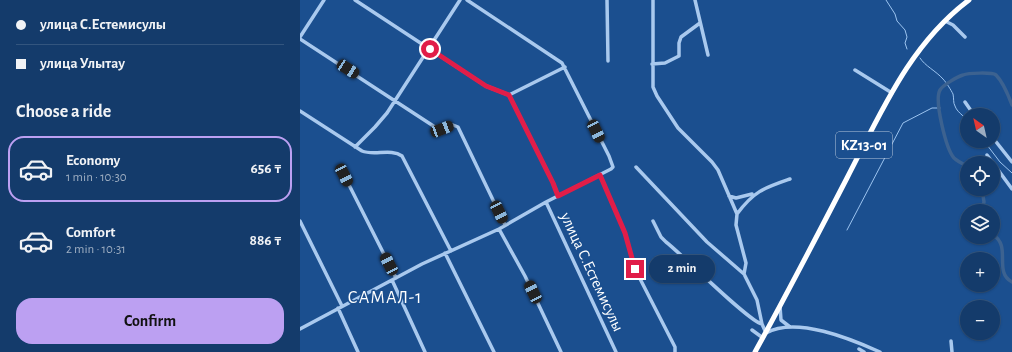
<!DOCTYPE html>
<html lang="en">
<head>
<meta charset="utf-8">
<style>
  :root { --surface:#143b6b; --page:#214673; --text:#f1f3f6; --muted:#9dadc1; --line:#33557e; --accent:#bca0f2 }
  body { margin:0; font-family:"Alegreya Sans",sans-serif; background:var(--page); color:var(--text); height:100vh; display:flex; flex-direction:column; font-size:15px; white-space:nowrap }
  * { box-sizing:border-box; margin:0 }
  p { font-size:13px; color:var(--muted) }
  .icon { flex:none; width:22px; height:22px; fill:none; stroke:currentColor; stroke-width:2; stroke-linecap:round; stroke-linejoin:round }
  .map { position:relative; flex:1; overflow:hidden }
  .drawer { display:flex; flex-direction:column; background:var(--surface); width:300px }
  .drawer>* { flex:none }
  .guide { display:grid; align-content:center; height:88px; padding:0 16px; background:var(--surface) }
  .needle { width:26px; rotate:326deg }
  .controls { position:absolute; left:660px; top:108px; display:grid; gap:8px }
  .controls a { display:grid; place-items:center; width:40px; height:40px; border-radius:50%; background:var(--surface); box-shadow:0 1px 3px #0004,0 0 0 1px var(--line); font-size:20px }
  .end { position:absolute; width:18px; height:18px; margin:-9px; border:5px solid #e11d48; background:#fff; box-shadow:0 0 0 2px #fff }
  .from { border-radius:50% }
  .bubble { position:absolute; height:28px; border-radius:14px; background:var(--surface); box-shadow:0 1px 3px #0004,0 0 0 1px var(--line); font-size:13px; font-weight:600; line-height:28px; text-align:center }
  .car { position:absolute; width:12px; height:24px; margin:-12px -6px; border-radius:5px; box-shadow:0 0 3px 1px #0007; background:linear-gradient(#222 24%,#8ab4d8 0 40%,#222 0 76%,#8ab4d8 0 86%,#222 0) }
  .guide b { display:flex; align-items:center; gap:14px; height:38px; font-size:15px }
  .guide b+b { border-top:1px solid var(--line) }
  .guide i { width:10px; height:10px; background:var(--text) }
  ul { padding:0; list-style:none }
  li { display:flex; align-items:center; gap:12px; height:66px; margin:0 8px 6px; padding:0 8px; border:2px solid transparent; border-radius:16px }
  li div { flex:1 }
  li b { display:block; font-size:15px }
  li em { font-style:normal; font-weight:600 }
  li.on { border-color:var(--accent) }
  li>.icon { width:36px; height:36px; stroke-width:1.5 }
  h2 { padding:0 16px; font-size:18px; line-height:48px }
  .action { display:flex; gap:8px; margin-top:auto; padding:8px 16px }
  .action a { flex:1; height:46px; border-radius:16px; background:var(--accent); color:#111; font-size:16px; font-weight:600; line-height:46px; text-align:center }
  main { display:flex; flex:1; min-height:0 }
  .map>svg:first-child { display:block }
</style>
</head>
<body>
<main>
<section class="drawer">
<div class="guide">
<b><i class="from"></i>улица С.Естемисулы</b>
<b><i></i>улица Улытау</b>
</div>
<h2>Choose a ride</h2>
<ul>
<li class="on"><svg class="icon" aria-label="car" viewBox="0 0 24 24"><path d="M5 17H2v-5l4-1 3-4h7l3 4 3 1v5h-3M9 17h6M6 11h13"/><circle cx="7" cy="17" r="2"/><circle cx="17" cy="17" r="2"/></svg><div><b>Economy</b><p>1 min · 10:30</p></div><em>656 ₸</em></li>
<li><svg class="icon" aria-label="car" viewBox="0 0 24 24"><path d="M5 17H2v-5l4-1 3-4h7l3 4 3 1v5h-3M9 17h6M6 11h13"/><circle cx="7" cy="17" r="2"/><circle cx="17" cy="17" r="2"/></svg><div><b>Comfort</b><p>2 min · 10:31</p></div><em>886 ₸</em></li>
</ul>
<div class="action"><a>Confirm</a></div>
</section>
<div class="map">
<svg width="712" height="352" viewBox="0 0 712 352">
  <rect width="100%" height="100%" fill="#1b4f8f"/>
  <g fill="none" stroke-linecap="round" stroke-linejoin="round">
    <path stroke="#9cc4f0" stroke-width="1" d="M586 0 595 14 597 21 605 30 607 37 605 43 607 49
      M620 58C625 66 636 71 643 79 646 82 651 90 653 94 654 98 653 103 655 106 657 112 663 115 667 120
      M684 141 700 162 712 173
      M547 230 603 123 632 108H640"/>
    <path stroke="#3c6290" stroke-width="3.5" d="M667 166C663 164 657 161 654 158 646 149 634 100 640 90 643 85 657 77 663 75 668 73 692 72 696 75 702 81 709 97 712 105
      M681 211 684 202 682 189
      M693 235C712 246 693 272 712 282"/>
    <path stroke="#a9c9ee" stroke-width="3.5" d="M55 0 186 86 209 95 253 183 258 196
      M307 0 308 61
      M353 0V87L357 96 378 128 412 162 418 170 437 214 436 225 446 263 444 274
      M395 0 408 55
      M645 21 653 25 665 37
      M0 37 24 0
      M0 39 138 129 153 125 158 127 205 225
      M352 64 365 63 379 56V43L381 37 400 23
      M555 70 592 93
      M209 95 265 67
      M665 102 674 115
      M0 111 62 151C74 156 91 148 102 156L151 251
      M693 138 712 162
      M55 147 75 127 87 113 160 0
      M687 155 693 163
      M693 163 712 189
      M41 166 44 175 96 278
      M336 167 407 242 444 274 457 300 462 324 466 333C496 316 551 339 580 352
      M300 175 325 233 335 269 375 347V352
      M429 196 436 198 452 194
      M246 202 316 352
      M437 214C454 191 464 188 490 179
      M0 221 42 306
      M353 221 361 237 366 242C383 255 449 322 462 324
      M199 229 225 276 261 352
      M145 253 194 352
      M92 280 125 352
      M480 306 481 320 490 327
      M38 308 58 352
      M0 329 122 264 199 229 246 202 311 169 313 167 309 156 262 63 167 0
      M452 330 463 338
      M651 341 652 352
      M559 349 564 352"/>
    <path stroke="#fff" stroke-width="5" d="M455 352C487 294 517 236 547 178 581 113 609 45 669 0"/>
  </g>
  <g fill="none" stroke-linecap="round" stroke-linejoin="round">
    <path stroke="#e11d48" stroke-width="5" d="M130 49 186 86 209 95 253 183 258 196 300 175 325 233 335 269"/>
  </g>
  <g text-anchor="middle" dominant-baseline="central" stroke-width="3" stroke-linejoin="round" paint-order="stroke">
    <rect fill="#1b4f8f" stroke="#bbcadd" stroke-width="1" x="536" y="132" width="56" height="26" rx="3"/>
    <g font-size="15" font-weight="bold" fill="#fff">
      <text x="564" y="145">KZ13-01</text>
    </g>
    <g font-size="16" fill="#fff" stroke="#1b4f8f">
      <text transform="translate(292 272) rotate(65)">улица С.Естемисулы</text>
    </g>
    <g font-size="18" letter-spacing="1" fill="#fff" stroke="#1b4f8f">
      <text x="85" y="298">САМАЛ-1</text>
    </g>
  </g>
</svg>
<div class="controls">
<a><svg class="needle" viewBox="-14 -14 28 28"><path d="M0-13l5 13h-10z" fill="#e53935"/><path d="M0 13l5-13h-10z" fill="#9dadc1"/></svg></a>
<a><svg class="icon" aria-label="locate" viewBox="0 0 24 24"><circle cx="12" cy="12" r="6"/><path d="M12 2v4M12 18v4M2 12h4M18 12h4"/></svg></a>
<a><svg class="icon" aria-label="layers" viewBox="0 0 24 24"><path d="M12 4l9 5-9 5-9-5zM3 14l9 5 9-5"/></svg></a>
<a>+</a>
<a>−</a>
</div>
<i class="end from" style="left:130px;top:49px"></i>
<i class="end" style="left:335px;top:269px"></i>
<div class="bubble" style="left:349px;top:255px;width:66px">2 min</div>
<i class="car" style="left:48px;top:69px;rotate:123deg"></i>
<i class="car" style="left:142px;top:129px;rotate:69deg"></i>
<i class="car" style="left:296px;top:131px;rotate:154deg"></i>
<i class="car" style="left:44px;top:175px;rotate:153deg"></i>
<i class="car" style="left:199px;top:212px;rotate:154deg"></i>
<i class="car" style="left:89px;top:264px;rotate:333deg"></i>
<i class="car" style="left:233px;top:292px;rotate:334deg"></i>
</div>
</main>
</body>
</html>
